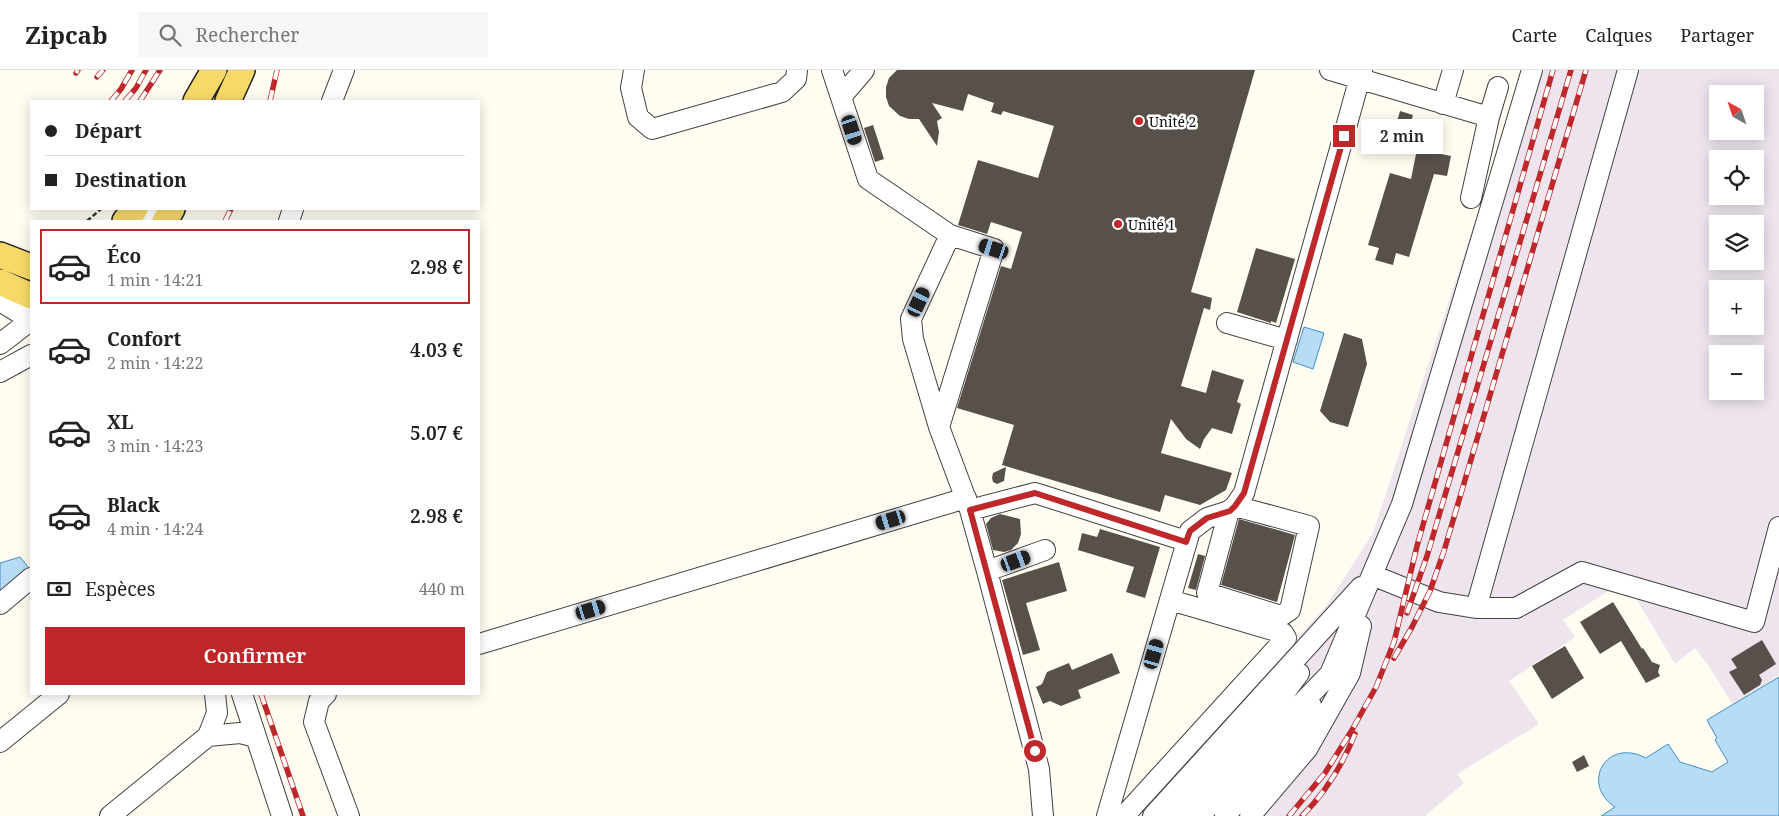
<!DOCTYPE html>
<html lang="fr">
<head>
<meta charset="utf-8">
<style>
  :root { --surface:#fff; --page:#f6f6f6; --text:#222; --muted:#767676; --line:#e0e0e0; --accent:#bf282a }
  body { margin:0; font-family:"Noto Serif",serif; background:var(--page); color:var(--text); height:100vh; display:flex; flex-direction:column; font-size:19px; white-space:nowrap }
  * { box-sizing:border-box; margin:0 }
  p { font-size:16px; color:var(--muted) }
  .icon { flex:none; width:28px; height:28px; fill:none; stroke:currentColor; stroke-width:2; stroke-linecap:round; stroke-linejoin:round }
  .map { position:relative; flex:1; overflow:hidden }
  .drawer { position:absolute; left:30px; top:150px; width:450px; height:475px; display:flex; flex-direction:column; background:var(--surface); border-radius:0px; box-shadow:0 2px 12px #0003 }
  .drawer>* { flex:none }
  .top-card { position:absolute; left:30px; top:30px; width:450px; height:110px; border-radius:0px; box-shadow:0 2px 12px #0003; display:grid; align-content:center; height:110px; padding:0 15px; background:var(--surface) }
  .needle { width:32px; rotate:320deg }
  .fabs { position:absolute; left:1709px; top:15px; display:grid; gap:10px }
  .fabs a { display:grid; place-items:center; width:55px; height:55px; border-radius:0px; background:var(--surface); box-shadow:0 2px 12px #0003; font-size:25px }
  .end { position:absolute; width:22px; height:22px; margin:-11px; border:6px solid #bf282a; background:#fff; box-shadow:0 0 0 2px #fff }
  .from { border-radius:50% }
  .bubble { position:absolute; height:35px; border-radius:0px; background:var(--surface); box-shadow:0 2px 12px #0003; font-size:16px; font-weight:600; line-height:35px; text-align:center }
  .car { position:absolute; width:15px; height:30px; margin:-15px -8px; border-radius:6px; box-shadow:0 0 4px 1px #0007; background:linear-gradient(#222 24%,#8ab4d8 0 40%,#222 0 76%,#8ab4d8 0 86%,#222 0) }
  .top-card b { display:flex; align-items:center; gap:18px; height:48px; font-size:19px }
  .top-card b+b { border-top:1px solid var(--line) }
  .top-card i { width:12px; height:12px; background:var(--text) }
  ul { padding:9px 0 0; list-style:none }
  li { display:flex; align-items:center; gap:15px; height:75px; margin:0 10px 8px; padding:0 5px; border:2px solid transparent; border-radius:0px }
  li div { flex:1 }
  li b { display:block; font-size:19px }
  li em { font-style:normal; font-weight:600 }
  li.selected { border-color:var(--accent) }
  li>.icon { width:45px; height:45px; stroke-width:1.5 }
  .pay { display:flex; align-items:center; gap:12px; height:55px; padding:0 15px; font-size:19px }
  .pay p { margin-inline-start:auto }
  .cta { display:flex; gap:10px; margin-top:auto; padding:10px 15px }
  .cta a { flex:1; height:58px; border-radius:0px; background:var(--accent); color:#fff; font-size:20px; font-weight:600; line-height:58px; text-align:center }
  header { display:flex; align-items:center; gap:30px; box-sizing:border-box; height:70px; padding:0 25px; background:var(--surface); border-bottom:1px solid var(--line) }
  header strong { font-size:24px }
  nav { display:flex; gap:28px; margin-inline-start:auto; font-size:18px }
  .search { width:350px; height:45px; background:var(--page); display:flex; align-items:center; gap:12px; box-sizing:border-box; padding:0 18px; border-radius:0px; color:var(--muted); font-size:19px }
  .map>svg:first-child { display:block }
</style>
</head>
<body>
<header>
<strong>Zipcab</strong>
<div class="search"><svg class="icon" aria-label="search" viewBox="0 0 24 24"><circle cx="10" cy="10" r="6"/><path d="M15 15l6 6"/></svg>Rechercher</div>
<nav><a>Carte</a><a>Calques</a><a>Partager</a></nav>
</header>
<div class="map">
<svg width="1779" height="746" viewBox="0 0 1779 746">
  <rect width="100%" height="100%" fill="#fffdf1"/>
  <path fill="#ede4ed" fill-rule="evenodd" d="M1521 0H1779V605L1733 635 1710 598 1695 578 1675 594 1633 523 1613 518 1563 550 1575 567 1509 611 1539 654 1457 704 1464 713 1425 746H1135L1326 536 1373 463 1499 78ZM1718 24H1755V61H1718ZM1718 89H1755V126H1718ZM1718 154H1755V191H1718ZM1718 219H1755V256H1718ZM1718 284H1755V321H1718Z"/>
  <path fill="#b6dcf6" stroke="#3e8fcc" d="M1304 257 1324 263 1313 299 1293 292Z
    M20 487 29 498 0 522V493Z
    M1779 607V746H1601L1615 737C1580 714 1606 667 1646 688L1668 674 1680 692 1712 702 1728 692 1715 670 1717 668 1707 650Z"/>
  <path fill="#58514b" d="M897 0H1255L1191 222 1212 228 1210 240 1204 238 1181 316 1206 323 1212 300 1244 310 1237 332 1241 334 1232 364 1212 358 1204 369 1200 379 1186 369 1171 349 1161 383 1232 403 1226 420 1200 435 1165 425 1160 442 1002 395 1014 355 957 338 1001 196 1011 199 1022 162 991 152 987 164 958 155 978 90 1038 108 1054 56 1003 41 1001 45 991 42 994 33 968 24 963 41 932 33 942 48 937 51 939 62 937 76 919 49H909L900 46 889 36 886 27V17L889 8Z
    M1400 41 1413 45 1409 59 1396 55Z
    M873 55 884 89 875 92 864 58Z
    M1417 79 1451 86 1447 106 1434 104 1409 187 1396 183 1393 195 1375 190 1379 178 1368 175 1390 103 1411 109Z
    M1256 178 1295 189 1276 253 1271 251V253L1237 242Z
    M1344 263 1362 269 1367 294 1348 357 1330 352 1320 341Z
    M1006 397 1004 411 997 414 993 412 992 408 993 403Z
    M1000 444 1020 449 1021 464 1018 473 1011 480 1004 482 993 480 986 454 991 448Z
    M1239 449 1295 465 1277 532 1221 515Z
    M1100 459 1160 477 1145 528 1126 522 1134 497 1078 480 1082 463 1097 467Z
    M1198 484 1205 486 1196 520 1188 518Z
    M1059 492 1067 521 1026 533 1040 580 1023 585 1002 510Z
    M1613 532 1642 579 1643 578 1652 592 1660 595 1658 602 1660 606 1646 613 1621 571 1600 584 1580 552Z
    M1762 570 1776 594 1759 605 1762 610 1760 615 1744 625 1729 602 1737 598 1731 589Z
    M1565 576 1584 608 1552 629 1532 596Z
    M1112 583 1120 603 1078 620 1081 628 1061 636 1050 631 1043 634 1036 617 1042 614 1047 602 1069 593 1072 600Z
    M1584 685 1589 696 1577 702 1572 692Z"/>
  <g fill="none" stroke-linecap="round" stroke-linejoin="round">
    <g stroke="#424242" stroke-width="22">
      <path id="minor" d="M634 0 631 18 638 47 652 59 782 22 796 9 797 0
        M832 0 868 109 950 165 994 179 939 357 970 440 1035 423 1186 471
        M1330 0 1489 47 1471 128
        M841 27 864 0
        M332 31 344 0
        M1443 34 1453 0
        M1489 47 1498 17
        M146 151 153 139
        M289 151 293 139
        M0 231 31 250
        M1227 253 1287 270
        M0 274 31 250
        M0 302 31 285
        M939 357 913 269 911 249 950 165
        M970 440 987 501 1045 480
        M1229 441 1207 523 1281 546 1290 540 1309 456 1235 436
        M987 501 1039 699 1043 746
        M1372 505 1439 532 1476 538H1516L1582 502 1754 552 1779 457
        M0 534 31 508
        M1476 538 1628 0
        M479 574 966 428
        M242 624 282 746
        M326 624 319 631 314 652 349 746
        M208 666 240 663 256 667
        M0 672 59 624
        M110 746 208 666 217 643 215 624
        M1107 746 1190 461 1207 448 1229 441 1235 436 1244 423 1362 0
        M1124 746 1286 568 1283 563 1170 530
        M1153 746 1361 517
        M1174 746 1192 732 1263 652 1299 603
        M1200 746 1276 660 1330 604 1402 434 1532 0
        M1225 746 1290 671 1311 635
        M1250 746 1307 679 1350 603 1361 556"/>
    </g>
    <g stroke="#202020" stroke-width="28">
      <path id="major" d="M196 31 214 0
        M228 31 242 0
        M125 151 135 139
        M165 151 172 139
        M0 185 31 197
        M0 212 31 226"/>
    </g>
    <path stroke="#313131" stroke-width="2.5" stroke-dasharray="5 2.5" stroke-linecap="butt" d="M87 151 101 139"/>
    <use href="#minor" stroke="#fff" stroke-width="20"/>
    <use href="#major" stroke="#f7d969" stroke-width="25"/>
    <g stroke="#bf282a" stroke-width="5.5">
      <path id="rail" d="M76 3 78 0
        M97 7 103 0
        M111 31 121 19 132 0
        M125 31 136 18 146 0
        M140 31 160 0
        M270 31 277 0
        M225 151 231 139
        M1407 543 1427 486 1571 0
        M1394 588 1412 557 1430 521 1444 481 1586 0
        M261 624 303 746
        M1289 746 1325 703 1352 660 1376 617 1394 572 1417 476 1553 0
        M1302 746C1325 723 1343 694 1355 664"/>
    </g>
    <use href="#rail" stroke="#fff" stroke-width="4" stroke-dasharray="11" stroke-linecap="butt"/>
  </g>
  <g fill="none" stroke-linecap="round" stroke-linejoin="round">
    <path stroke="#bf282a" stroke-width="6" d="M1035 681 970 440 1035 423 1186 472 1190 461 1207 448 1230 441 1235 436 1244 423 1344 66"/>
  </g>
  <g fill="#bf282a" stroke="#fff" stroke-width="2">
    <circle cx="1139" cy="51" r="5"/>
    <circle cx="1118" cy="154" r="5"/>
  </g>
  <g text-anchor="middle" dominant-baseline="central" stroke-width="5" stroke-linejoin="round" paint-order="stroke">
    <g font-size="14" fill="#0f0f0f" stroke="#fff" text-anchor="start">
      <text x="1149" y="51">Unité 2</text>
      <text x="1128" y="154">Unité 1</text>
    </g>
  </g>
</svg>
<div class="fabs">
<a><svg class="needle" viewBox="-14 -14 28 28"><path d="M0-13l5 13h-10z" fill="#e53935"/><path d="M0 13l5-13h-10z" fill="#767676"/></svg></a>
<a><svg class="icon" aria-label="locate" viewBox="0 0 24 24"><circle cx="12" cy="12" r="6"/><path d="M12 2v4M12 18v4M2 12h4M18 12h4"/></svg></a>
<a><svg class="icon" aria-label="layers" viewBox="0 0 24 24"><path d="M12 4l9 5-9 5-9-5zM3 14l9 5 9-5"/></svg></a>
<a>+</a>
<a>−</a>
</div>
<i class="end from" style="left:1035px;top:681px"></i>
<i class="end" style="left:1344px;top:66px"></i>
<div class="bubble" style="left:1361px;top:49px;width:82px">2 min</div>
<i class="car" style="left:852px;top:60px;rotate:162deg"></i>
<i class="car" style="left:994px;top:179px;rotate:288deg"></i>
<i class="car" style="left:919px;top:232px;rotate:25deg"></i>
<i class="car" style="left:891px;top:450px;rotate:253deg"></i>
<i class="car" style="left:1016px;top:491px;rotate:70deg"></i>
<i class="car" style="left:591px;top:540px;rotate:73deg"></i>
<i class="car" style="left:1154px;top:584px;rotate:16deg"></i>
<div class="top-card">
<b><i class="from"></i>Départ</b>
<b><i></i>Destination</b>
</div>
<section class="drawer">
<ul>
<li class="selected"><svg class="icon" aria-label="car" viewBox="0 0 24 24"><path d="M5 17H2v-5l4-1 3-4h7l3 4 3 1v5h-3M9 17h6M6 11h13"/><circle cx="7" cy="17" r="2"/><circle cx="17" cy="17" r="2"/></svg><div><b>Éco</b><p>1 min · 14:21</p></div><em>2.98 €</em></li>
<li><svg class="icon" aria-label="car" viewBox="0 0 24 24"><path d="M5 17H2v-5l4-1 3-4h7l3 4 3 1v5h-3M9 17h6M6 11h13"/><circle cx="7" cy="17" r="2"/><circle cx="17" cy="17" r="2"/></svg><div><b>Confort</b><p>2 min · 14:22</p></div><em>4.03 €</em></li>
<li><svg class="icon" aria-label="car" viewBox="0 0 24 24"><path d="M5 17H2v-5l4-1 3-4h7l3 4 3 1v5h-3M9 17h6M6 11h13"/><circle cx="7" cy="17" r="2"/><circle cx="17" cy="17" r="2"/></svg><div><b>XL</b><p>3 min · 14:23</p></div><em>5.07 €</em></li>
<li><svg class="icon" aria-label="car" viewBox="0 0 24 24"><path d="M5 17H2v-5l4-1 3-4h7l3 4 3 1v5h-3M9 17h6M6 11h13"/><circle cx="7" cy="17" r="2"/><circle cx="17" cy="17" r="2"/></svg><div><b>Black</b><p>4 min · 14:24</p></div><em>2.98 €</em></li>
</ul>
<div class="pay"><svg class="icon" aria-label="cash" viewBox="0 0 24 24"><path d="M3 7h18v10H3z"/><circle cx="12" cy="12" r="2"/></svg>Espèces<p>440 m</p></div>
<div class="cta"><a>Confirmer</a></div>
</section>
</div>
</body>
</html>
